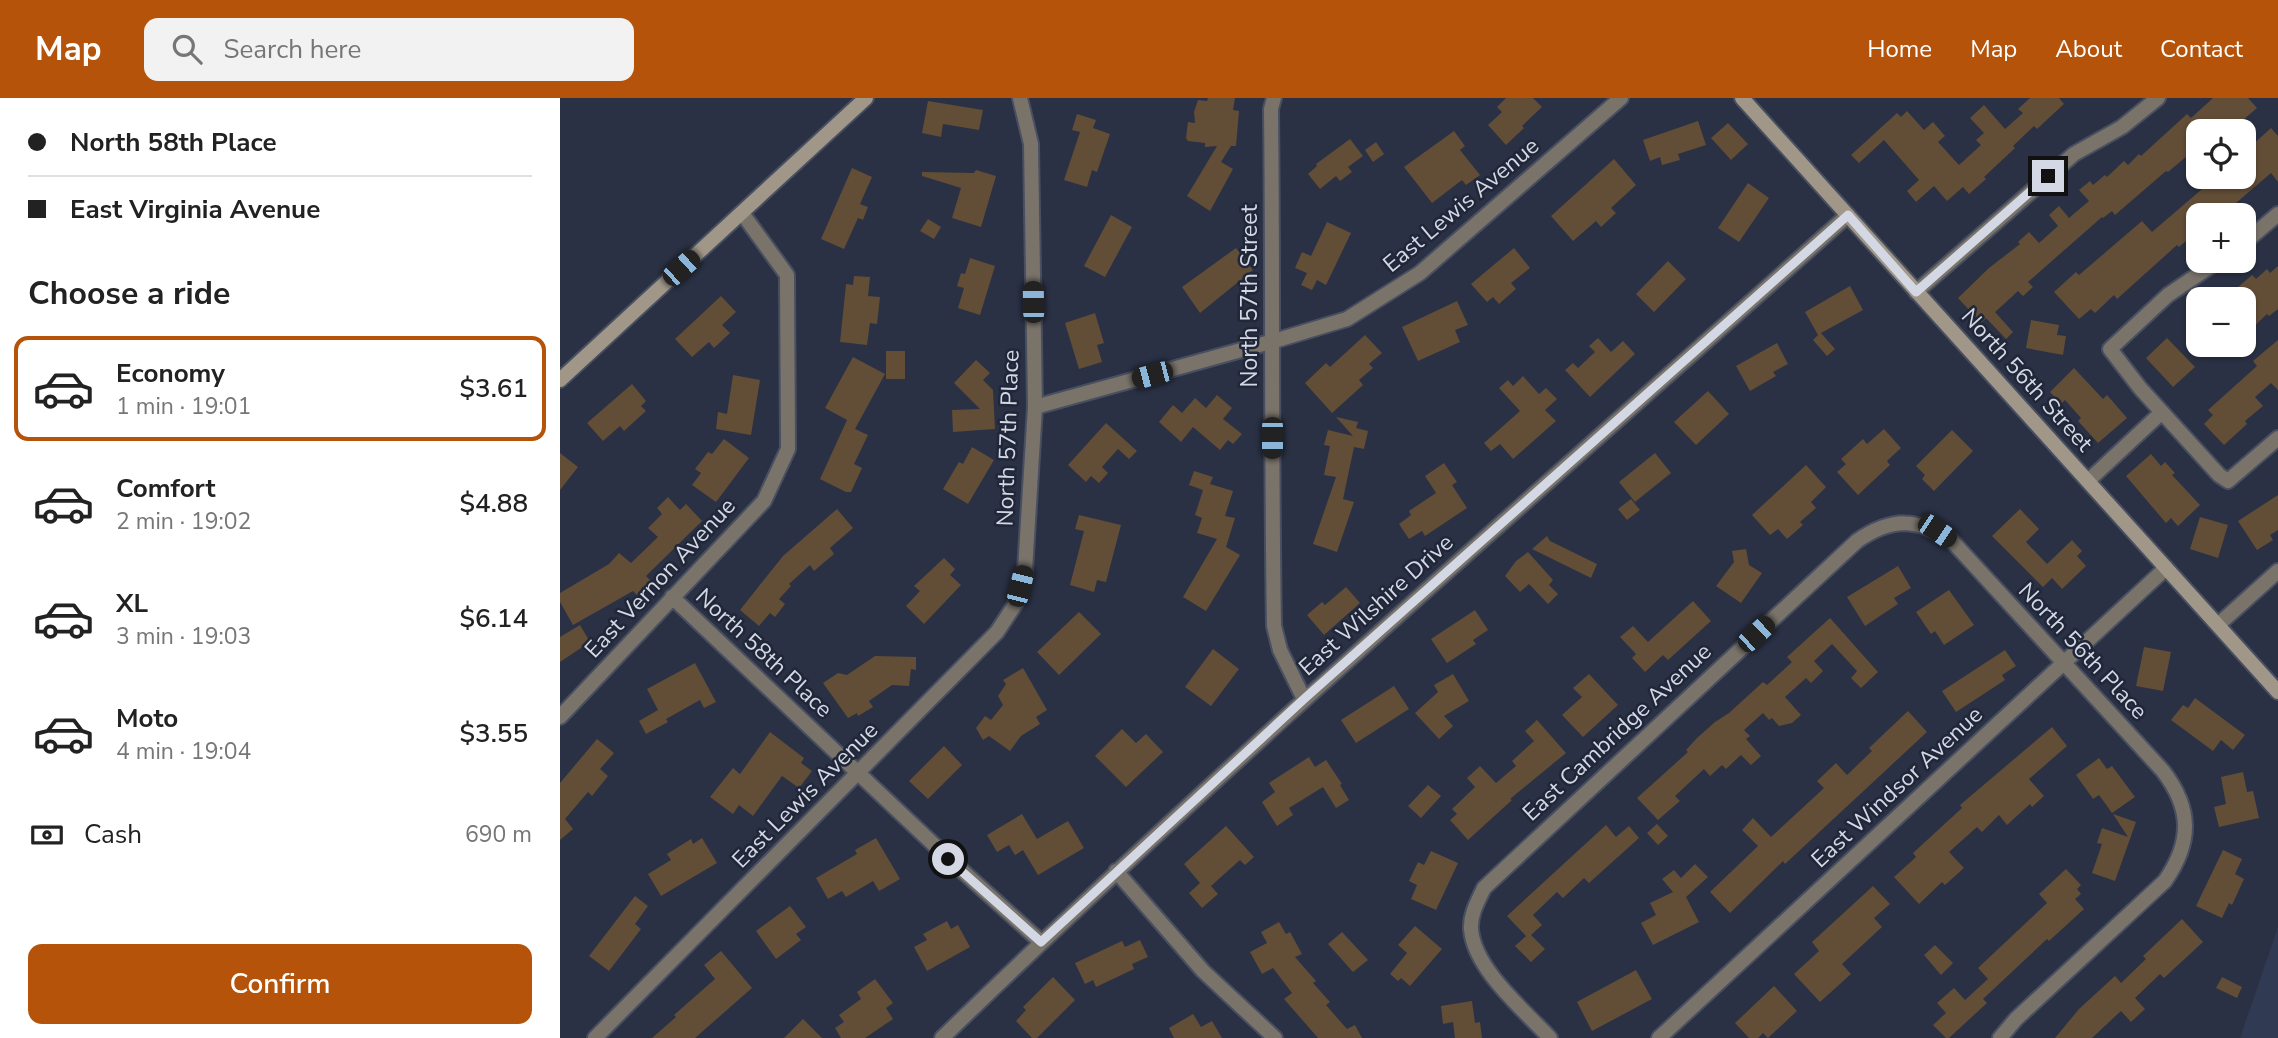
<!DOCTYPE html>
<html lang="en">
<head>
<meta charset="utf-8">
<style>
  :root { --surface:#fff; --page:#f2f2f2; --text:#222; --muted:#767676; --line:#e0e0e0; --accent:#b45309 }
  body { margin:0; font-family:"Nunito Sans",sans-serif; background:var(--page); color:var(--text); height:100vh; display:flex; flex-direction:column; font-size:26px; white-space:nowrap }
  * { box-sizing:border-box; margin:0 }
  p { font-size:23px; color:var(--muted) }
  .icon { flex:none; width:38px; height:38px; fill:none; stroke:currentColor; stroke-width:2; stroke-linecap:round; stroke-linejoin:round }
  .map { position:relative; flex:1; overflow:hidden }
  .details { display:flex; flex-direction:column; background:var(--surface); width:560px }
  .details>* { flex:none }
  .banner { display:grid; align-content:center; height:154px; padding:0 28px; background:var(--surface) }
  .buttons { position:absolute; left:1626px; top:21px; display:grid; gap:14px }
  .buttons a { display:grid; place-items:center; width:70px; height:70px; border-radius:14px; background:var(--surface); box-shadow:0 2px 5px #0004; font-size:35px }
  .end { position:absolute; width:32px; height:32px; margin:-16px; border:9px solid #d3d8e4; background:#111; box-shadow:0 0 0 4px #111 }
  .from { border-radius:50% }
  .car { position:absolute; width:21px; height:42px; margin:-21px -10px; border-radius:9px; box-shadow:0 0 5px 2px #0007; background:linear-gradient(#222 24%,#8ab4d8 0 40%,#222 0 76%,#8ab4d8 0 86%,#222 0) }
  .banner b { display:flex; align-items:center; gap:24px; height:66px; font-size:26px }
  .banner b+b { border-top:2px solid var(--line) }
  .banner i { width:18px; height:18px; background:var(--text) }
  ul { padding:0; list-style:none }
  li { display:flex; align-items:center; gap:21px; height:105px; margin:0 14px 10px; padding:0 14px; border:4px solid transparent; border-radius:14px }
  li div { flex:1 }
  li b { display:block; font-size:26px }
  li em { font-style:normal; font-weight:600 }
  li.active { border-color:var(--accent) }
  li>.icon { width:63px; height:63px; stroke-width:1.5 }
  h2 { padding:0 28px; font-size:32px; line-height:84px }
  .pay { display:flex; align-items:center; gap:18px; height:77px; padding:0 28px; font-size:26px }
  .pay p { margin-inline-start:auto }
  .primary-button { display:flex; gap:14px; margin-top:auto; padding:14px 28px }
  .primary-button a { flex:1; height:80px; border-radius:14px; background:var(--accent); color:#fff; font-size:28px; font-weight:600; line-height:80px; text-align:center }
  header { display:flex; align-items:center; gap:42px; box-sizing:border-box; height:98px; padding:0 35px; background:var(--accent); color:#fff }
  header strong { font-size:33px }
  nav { display:flex; gap:38px; margin-inline-start:auto; font-size:24px }
  .search { width:490px; height:63px; background:var(--page); display:flex; align-items:center; gap:18px; box-sizing:border-box; padding:0 24px; border-radius:14px; color:var(--muted); font-size:26px }
  main { display:flex; flex:1; min-height:0 }
  .map>svg:first-child { display:block }
</style>
</head>
<body>
<header>
<strong>Map</strong>
<div class="search"><svg class="icon" aria-label="search" viewBox="0 0 24 24"><circle cx="10" cy="10" r="6"/><path d="M15 15l6 6"/></svg>Search here</div>
<nav><a>Home</a><a>Map</a><a>About</a><a>Contact</a></nav>
</header>
<main>
<section class="details">
<div class="banner">
<b><i class="from"></i>North 58th Place</b>
<b><i></i>East Virginia Avenue</b>
</div>
<h2>Choose a ride</h2>
<ul>
<li class="active"><svg class="icon" aria-label="car" viewBox="0 0 24 24"><path d="M5 17H2v-5l4-1 3-4h7l3 4 3 1v5h-3M9 17h6M6 11h13"/><circle cx="7" cy="17" r="2"/><circle cx="17" cy="17" r="2"/></svg><div><b>Economy</b><p>1 min · 19:01</p></div><em>$3.61</em></li>
<li><svg class="icon" aria-label="car" viewBox="0 0 24 24"><path d="M5 17H2v-5l4-1 3-4h7l3 4 3 1v5h-3M9 17h6M6 11h13"/><circle cx="7" cy="17" r="2"/><circle cx="17" cy="17" r="2"/></svg><div><b>Comfort</b><p>2 min · 19:02</p></div><em>$4.88</em></li>
<li><svg class="icon" aria-label="car" viewBox="0 0 24 24"><path d="M5 17H2v-5l4-1 3-4h7l3 4 3 1v5h-3M9 17h6M6 11h13"/><circle cx="7" cy="17" r="2"/><circle cx="17" cy="17" r="2"/></svg><div><b>XL</b><p>3 min · 19:03</p></div><em>$6.14</em></li>
<li><svg class="icon" aria-label="car" viewBox="0 0 24 24"><path d="M5 17H2v-5l4-1 3-4h7l3 4 3 1v5h-3M9 17h6M6 11h13"/><circle cx="7" cy="17" r="2"/><circle cx="17" cy="17" r="2"/></svg><div><b>Moto</b><p>4 min · 19:04</p></div><em>$3.55</em></li>
</ul>
<div class="pay"><svg class="icon" aria-label="cash" viewBox="0 0 24 24"><path d="M3 7h18v10H3z"/><circle cx="12" cy="12" r="2"/></svg>Cash<p>690 m</p></div>
<div class="primary-button"><a>Confirm</a></div>
</section>
<div class="map">
<svg width="1718" height="940" viewBox="0 0 1718 940">
  <rect width="100%" height="100%" fill="#2a3144"/>
  <path fill="#303a52" d="M1718 829V940H1680Z"/>
  <path fill="#624d37" d="M648 0H675L673 12 679 13 676 48H671L661 64 673 71 650 113 627 98 657 48 645 49V45L628 43 626 40 628 24 635 25 634 14 638 2 647 3Z
    M946 0H973L982 9 962 28 964 30 946 47 928 27 942 14 937 9Z
    M1470 0H1499L1504 6 1477 31 1474 28 1453 48 1455 50 1424 79 1426 81 1409 96 1403 89 1387 103 1374 88 1356 104 1347 93 1359 82 1324 42 1299 65 1291 57 1337 15 1341 19 1347 13 1364 32 1373 24 1385 38 1378 44 1399 67 1421 47 1416 42 1424 35 1410 20 1424 7 1445 31 1463 15 1458 11Z
    M1653 0H1688L1697 10 1670 33H1638V52L1629 61 1627 58 1608 74 1606 73 1555 117 1552 113 1543 120 1542 119 1468 184 1473 189 1463 198 1458 193 1445 205 1435 214 1453 234 1446 241 1426 220 1421 225 1398 200 1429 170 1460 146 1458 144 1469 134 1479 145 1498 128 1489 117 1499 108 1509 120 1529 103 1519 92 1530 83 1533 87 1545 77 1547 79 1564 63 1568 67 1579 56 1581 58 1627 16 1631 20Z
    M368 3 423 12 419 32 383 26 381 39 362 35Z
    M517 16 536 22 533 30 550 36 537 74 532 72 527 89 504 82 520 34 512 32Z
    M1138 23 1146 47 1118 56 1120 62 1102 67 1100 59 1090 63 1083 42Z
    M1168 25 1188 46 1171 62 1151 40Z
    M1711 30 1718 38V84L1711 75 1662 117 1655 108 1644 117H1638V133L1619 149 1617 147 1557 201 1554 197 1535 215 1531 211 1519 221 1494 194 1516 174 1519 177 1582 123 1592 134 1656 79H1684V70L1696 59 1689 50Z
    M894 33 905 48 900 52 920 77 906 87 902 82 872 105 844 69Z
    M790 41 803 58 788 69 792 74 780 83 776 78 760 91 748 76 757 68 756 66Z
    M816 44 824 56 813 64 805 52Z
    M1054 61 1076 87 1051 110 1056 115 1041 129 1036 123 1013 143 991 118Z
    M292 70 312 79 300 106 308 109 303 122 298 120 284 151 261 141Z
    M416 72 436 78 421 129 392 120 401 90 362 78V74L414 75Z
    M1188 85 1209 100 1179 144 1158 130Z
    M551 117 572 129 545 179 524 168Z
    M368 121 381 129 374 141 360 133Z
    M767 124 791 135 766 187 757 182 752 192 741 187 747 175 735 170 742 154 751 158Z
    M676 150 693 172 640 215 622 189Z
    M954 150 970 170 951 185 956 191 939 206 933 199 927 204 911 186Z
    M410 160 435 168 420 217 398 210 404 190 397 188 401 175 405 176Z
    M1108 163 1126 181 1094 214 1076 196Z
    M1718 168V211L1709 218 1707 216 1684 238V201H1664L1692 177 1696 181 1707 171 1710 175Z
    M294 178 310 179 308 198 320 199 317 226 310 225 307 247 280 244 286 186 293 187Z
    M1290 188 1303 212 1261 235 1275 251 1267 258 1253 242 1258 237 1245 214Z
    M161 198 176 214 162 227 170 235 154 250 149 244 132 259 115 241Z
    M897 203 908 227 895 232 900 244 858 263 842 229Z
    M535 215 544 245 537 247 542 264 519 271 505 225Z
    M1471 222 1499 227 1497 237 1506 238 1503 257 1466 250Z
    M805 237 822 255 809 266 813 270 799 282 803 287 772 315 745 285 766 265 770 269Z
    M1038 240 1051 254 1063 243 1075 256 1030 299 1005 272 1013 265 1018 270 1035 254 1029 248Z
    M1607 240 1635 269 1613 289 1586 260Z
    M1718 242V292L1711 285 1695 299 1703 308 1685 323 1687 326 1664 347 1644 326 1653 317 1648 312 1697 268 1693 263Z
    M1217 245 1228 266 1213 274 1216 278 1190 293 1176 268Z
    M326 253H345V281H326Z
    M293 259 325 276 295 331 308 337 294 366 302 370 291 394H286L260 381 287 322 265 310Z
    M416 262 430 275 423 282 433 292 435 331 393 334 392 312 420 311 394 285Z
    M1514 270 1543 301 1547 297 1567 320 1538 345 1518 323 1521 320 1505 302 1501 306 1490 294Z
    M173 277 200 282 191 337 156 331 158 314 167 316Z
    M963 278 979 296 986 290 997 301 985 312 996 323 953 361 940 346 931 353 924 345 960 313 939 290 948 282 953 288Z
    M72 286 86 303 81 308 86 313 64 333 60 328 43 343 27 325Z
    M1148 293 1169 316 1136 347 1114 324Z
    M657 297 672 310 663 321 682 336 673 346 668 342 660 352 633 329 621 344 599 324 613 307 622 315 635 300 646 310Z
    M776 319 798 324 796 330 808 333 804 351 794 349 783 401 794 404 777 454 753 446 776 379 764 377 770 348 764 347 768 332 793 338Z
    M546 325 577 353 569 361 558 351 542 369 548 375 539 385 531 378 526 384 508 367Z
    M1324 331 1341 350 1327 363 1330 367 1298 397 1277 374 1286 366 1281 361 1303 341 1307 346Z
    M1392 332 1413 353 1374 393 1362 381 1365 377 1356 368Z
    M164 341 189 360 156 404 132 387 141 375 135 371 148 354 152 356Z
    M412 349 434 362 408 406 383 391 399 364 403 366Z
    M0 355 18 369 0 392Z
    M1095 355 1111 375 1075 404 1059 384Z
    M1591 356 1601 368 1605 364 1615 375 1612 377 1640 407 1618 428 1611 420 1606 425 1566 378Z
    M884 365 897 384 892 387 907 410 865 438 862 433 849 441 839 426 851 417 849 413 876 395 865 378Z
    M1246 367 1266 389 1251 404 1256 410 1240 424 1243 427 1227 441 1218 431 1210 437 1192 417Z
    M634 373 653 379 650 386 673 393 665 418 675 420 666 449 680 457 646 513 623 499 657 441 637 435 642 420 635 417 643 392 629 387Z
    M1718 397V432L1710 437 1713 442 1697 452 1678 423Z
    M108 399 120 412 126 406 142 423 86 478 91 483 78 498 73 493 13 527 0 504V495L49 466 59 455 71 465 98 439 88 430 102 416 97 410Z
    M1071 401 1080 412 1067 422 1058 411Z
    M277 411 293 430 270 450 274 456 254 473 250 467 229 486 231 488 219 501 225 506 215 519 210 515 199 528 180 512 223 458Z
    M1460 411 1479 431 1466 444 1487 466 1512 442 1522 453 1517 458 1526 468 1502 491 1492 480 1483 489 1432 438Z
    M519 417 561 427 546 484 537 482 534 494 510 487 524 433 515 431Z
    M1640 419 1668 427 1658 460 1630 451Z
    M987 438 990 443 1037 466 1031 480 972 451Z
    M1186 451 1189 467 1202 475 1181 505 1156 488 1174 464 1172 453Z
    M968 454 993 482 989 487 998 496 988 506 969 486 960 494 945 478 956 463Z
    M384 460 395 471 390 477 401 487 364 526 346 508 360 493 354 488Z
    M1338 468 1351 490 1334 500 1338 506 1305 528 1287 499Z
    M786 489 800 505 764 537 747 517 762 504 765 507Z
    M1389 492 1414 527 1384 547 1375 533 1371 536 1356 514Z
    M1133 503 1151 523 1108 562 1103 557 1085 574 1072 560 1076 556 1060 539 1073 528 1088 544Z
    M915 512 928 532 913 542 916 546 887 565 871 541Z
    M519 514 541 536 499 577 477 554Z
    M1270 520 1318 574 1301 590 1291 580 1297 573 1272 546 1254 563 1263 573 1251 585 1246 580 1225 599 1241 617 1232 625 1219 628 1212 620 1209 622 1203 615 1184 632 1190 638 1186 641 1201 658 1191 667 1181 657 1166 671 1162 667 1150 678 1144 671 1115 698 1120 703 1098 722 1077 700 1128 654 1126 652 1137 640 1155 624 1169 615 1203 584 1207 587 1232 564 1227 559Z
    M20 527 30 544 0 564V539Z
    M1584 549 1611 554 1603 593 1576 588Z
    M653 551 679 571 651 608 625 589Z
    M1445 552 1456 568 1442 577 1445 582 1396 614 1382 593Z
    M315 558 356 559V572L351 571 349 588 332 587 309 603 313 609 298 618 297 615 288 620 263 585 278 575 287 577Z
    M135 565 156 604 144 610 140 602 106 621 108 624 86 636 79 623 98 612 87 591Z
    M463 570 487 612 476 619 480 626 461 638 450 653 429 638 423 642 416 630 425 618 431 622 443 607 438 598 446 586 443 582Z
    M893 576 909 603 884 618 893 628 879 641 855 615 878 594 874 587Z
    M1029 576 1058 607 1023 639 1002 617 1022 599 1013 590Z
    M834 588 849 611 796 645 781 622Z
    M1635 600 1685 637 1673 652 1661 642 1653 653 1611 622 1623 607 1628 610Z
    M1348 613 1367 634 1225 766 1223 763 1170 815 1150 794 1198 748 1182 732 1193 720 1211 739 1264 690 1257 683 1276 665 1287 677 1312 653 1309 650Z
    M977 622 1006 655 950 701 952 702 908 742 890 722 897 716 892 711 915 689 907 680 920 668 936 685 956 668 952 663 974 643 965 633Z
    M1492 629 1507 648 1469 681 1484 698 1472 709 1470 706 1447 727 1439 717 1422 734 1417 729 1389 754 1404 770 1385 787 1382 784 1359 806 1334 779 1356 759 1353 755 1402 710 1400 707Z
    M562 631 576 645 586 636 603 654 566 689 535 658Z
    M210 634 244 660 241 665 252 673 239 690 222 678 193 718 179 707 173 716 150 699 173 670 180 676Z
    M37 641 54 655 40 671 48 678 32 698 28 694 5 721 13 731 0 742V685Z
    M384 648 402 667 368 701 349 683Z
    M749 659 755 669 766 662 782 686 780 687 789 702 776 710 763 689 729 710 733 717 717 728 702 704 715 694 709 685Z
    M1539 660 1547 671 1552 668 1575 699 1552 715 1539 697 1533 701 1516 677Z
    M1683 674 1687 694 1693 693 1699 720 1659 729 1654 709 1666 706 1661 679Z
    M868 687 881 698 861 720 848 708Z
    M462 716 477 741 508 723 524 750 478 777 463 752 455 757 449 747 437 754 427 737Z
    M1553 716 1576 724 1555 783 1532 775 1542 746 1537 745 1542 730 1568 739Z
    M1097 726 1108 738 1098 747 1087 735Z
    M1046 727 1056 739 1069 728 1079 740 1029 785 1024 780 1003 800 997 794 973 817 982 827 971 837 985 851 971 864 955 848 966 838 947 818Z
    M666 728 694 759 685 767 680 762 651 788 658 796 642 810 629 795 640 785 624 766Z
    M142 740 157 765 101 798 88 776 111 762 107 756 131 741 133 746Z
    M316 740 340 781 319 793 313 783 286 799 282 793 268 801 256 780 297 756 295 752Z
    M1663 752 1682 761 1675 776 1684 781 1672 807 1669 805 1662 820 1636 808Z
    M871 753 898 765 876 812 851 801 857 787 849 783 858 764 864 767Z
    M1135 766 1148 779 1126 799 1139 824 1093 847 1081 825 1096 817 1090 805 1113 794 1102 781 1114 772 1121 780Z
    M1506 771 1521 787 1517 791 1521 796 1515 801 1524 811 1489 843 1487 841 1423 901 1427 905 1389 940H1386L1373 927 1386 915 1377 905 1394 890 1405 902 1428 881 1418 870 1487 805 1479 796Z
    M1313 788 1330 806 1314 820 1322 829 1282 866 1291 876 1260 904 1234 876 1259 853 1252 844Z
    M75 798 88 808 75 826 81 831 49 873 29 858Z
    M230 808 246 829 236 836 241 842 216 861 196 833Z
    M1622 821 1643 844 1604 880 1600 876 1575 900 1585 911 1571 924 1561 913 1532 940H1495L1519 911 1555 878 1561 885 1586 861 1583 858Z
    M387 823 391 831 398 827 410 849 367 873 354 849 367 842 363 836Z
    M719 824 726 836 730 834 742 856 735 859 756 883 753 885 770 904 766 907 787 931 795 927 802 940H758L724 901 732 895 713 870 702 876 690 854 707 845 701 834Z
    M855 828 882 851 850 888 841 880 838 883 830 876 847 855 838 847Z
    M782 834 808 862 793 874 768 846Z
    M580 842 588 859 572 866 574 871 536 889 533 882 525 886 515 865 562 843 565 849Z
    M1375 847 1393 865 1381 877 1364 857Z
    M161 853 192 890 135 940H92L116 919 114 917 155 881 144 867Z
    M1076 872 1092 901 1032 933 1017 904Z
    M493 879 515 902 477 940H472L456 923 466 912 463 909Z
    M1662 879 1682 889 1677 900 1656 890Z
    M315 881 333 905 326 910 333 921 305 940H281L275 930 284 924 279 917 301 901 297 894Z
    M1214 888 1237 913 1208 940 1203 935 1198 940H1189L1175 925Z
    M912 903 915 925 920 924 922 940H895L893 924 883 926 881 908Z
    M633 916 641 929 652 923 662 940H614L609 930Z
    M243 921 262 940H224Z"/>
  <g fill="none" stroke-linecap="round" stroke-linejoin="round">
    <g stroke="#484f61" stroke-width="18">
      <path id="street" d="M714 0 711 11C713 183 711 355 714 528L720 552 744 601
        M1684 145 1718 116
        M1658 163 1608 197 1550 251 1580 290 1659 377 1668 383 1718 340
        M1356 194 1514 56 1562 29 1598 0
        M475 309 714 243 787 221 860 175 1061 0
        M1528 383 1602 314
        M112 499 388 760 481 844
        M1659 526 1718 473
        M0 619 204 403 228 351 227 177 182 115
        M556 773 643 873 715 940
        M35 940 437 534 456 505 465 472 475 309 471 46 460 0
        M382 940C675 656 984 389 1288 117
        M990 940C964 912 914 871 911 831 910 816 918 803 924 790L1297 443C1332 419 1357 420 1392 443L1603 673C1632 711 1632 744 1605 783L1456 921 1440 940
        M1099 940 1606 470"/>
    </g>
    <g stroke="#484f61" stroke-width="18">
      <path id="secondary" d="M1182 0 1718 594
        M0 282 306 0"/>
    </g>
    <use href="#street" stroke="#79736a" stroke-width="14"/>
    <use href="#secondary" stroke="#a19789" stroke-width="14"/>
  </g>
  <g fill="none" stroke-linecap="round" stroke-linejoin="round">
    <path stroke="#d3d8e4" stroke-width="9" d="M388 761 481 844 744 601 1288 117 1356 194 1488 78"/>
  </g>
  <g text-anchor="middle" dominant-baseline="central" stroke-width="5" stroke-linejoin="round" paint-order="stroke">
    <g font-size="23" fill="#d3d8e4" stroke="#202739">
      <text transform="translate(901 107) rotate(-40)">East Lewis Avenue</text>
      <text transform="translate(689 198) rotate(-90)">North 57th Street</text>
      <text transform="translate(1467 282) rotate(48)">North 56th Street</text>
      <text transform="translate(448 340) rotate(-88)">North 57th Place</text>
      <text transform="translate(100 480) rotate(-47)">East Vernon Avenue</text>
      <text transform="translate(816 507) rotate(-42)">East Wilshire Drive</text>
      <text transform="translate(1523 553) rotate(47)">North 56th Place</text>
      <text transform="translate(204 555) rotate(43)">North 58th Place</text>
      <text transform="translate(1057 634) rotate(-43)">East Cambridge Avenue</text>
      <text transform="translate(1337 689) rotate(-43)">East Windsor Avenue</text>
      <text transform="translate(245 697) rotate(-45)">East Lewis Avenue</text>
    </g>
  </g>
</svg>
<div class="buttons">
<a><svg class="icon" aria-label="locate" viewBox="0 0 24 24"><circle cx="12" cy="12" r="6"/><path d="M12 2v4M12 18v4M2 12h4M18 12h4"/></svg></a>
<a>+</a>
<a>−</a>
</div>
<i class="end from" style="left:388px;top:761px"></i>
<i class="end" style="left:1488px;top:78px"></i>
<i class="car" style="left:121px;top:170px;rotate:48deg"></i>
<i class="car" style="left:473px;top:204px;rotate:359deg"></i>
<i class="car" style="left:592px;top:277px;rotate:255deg"></i>
<i class="car" style="left:712px;top:340px;rotate:180deg"></i>
<i class="car" style="left:1377px;top:433px;rotate:124deg"></i>
<i class="car" style="left:460px;top:488px;rotate:14deg"></i>
<i class="car" style="left:1196px;top:536px;rotate:47deg"></i>
</div>
</main>
</body>
</html>
